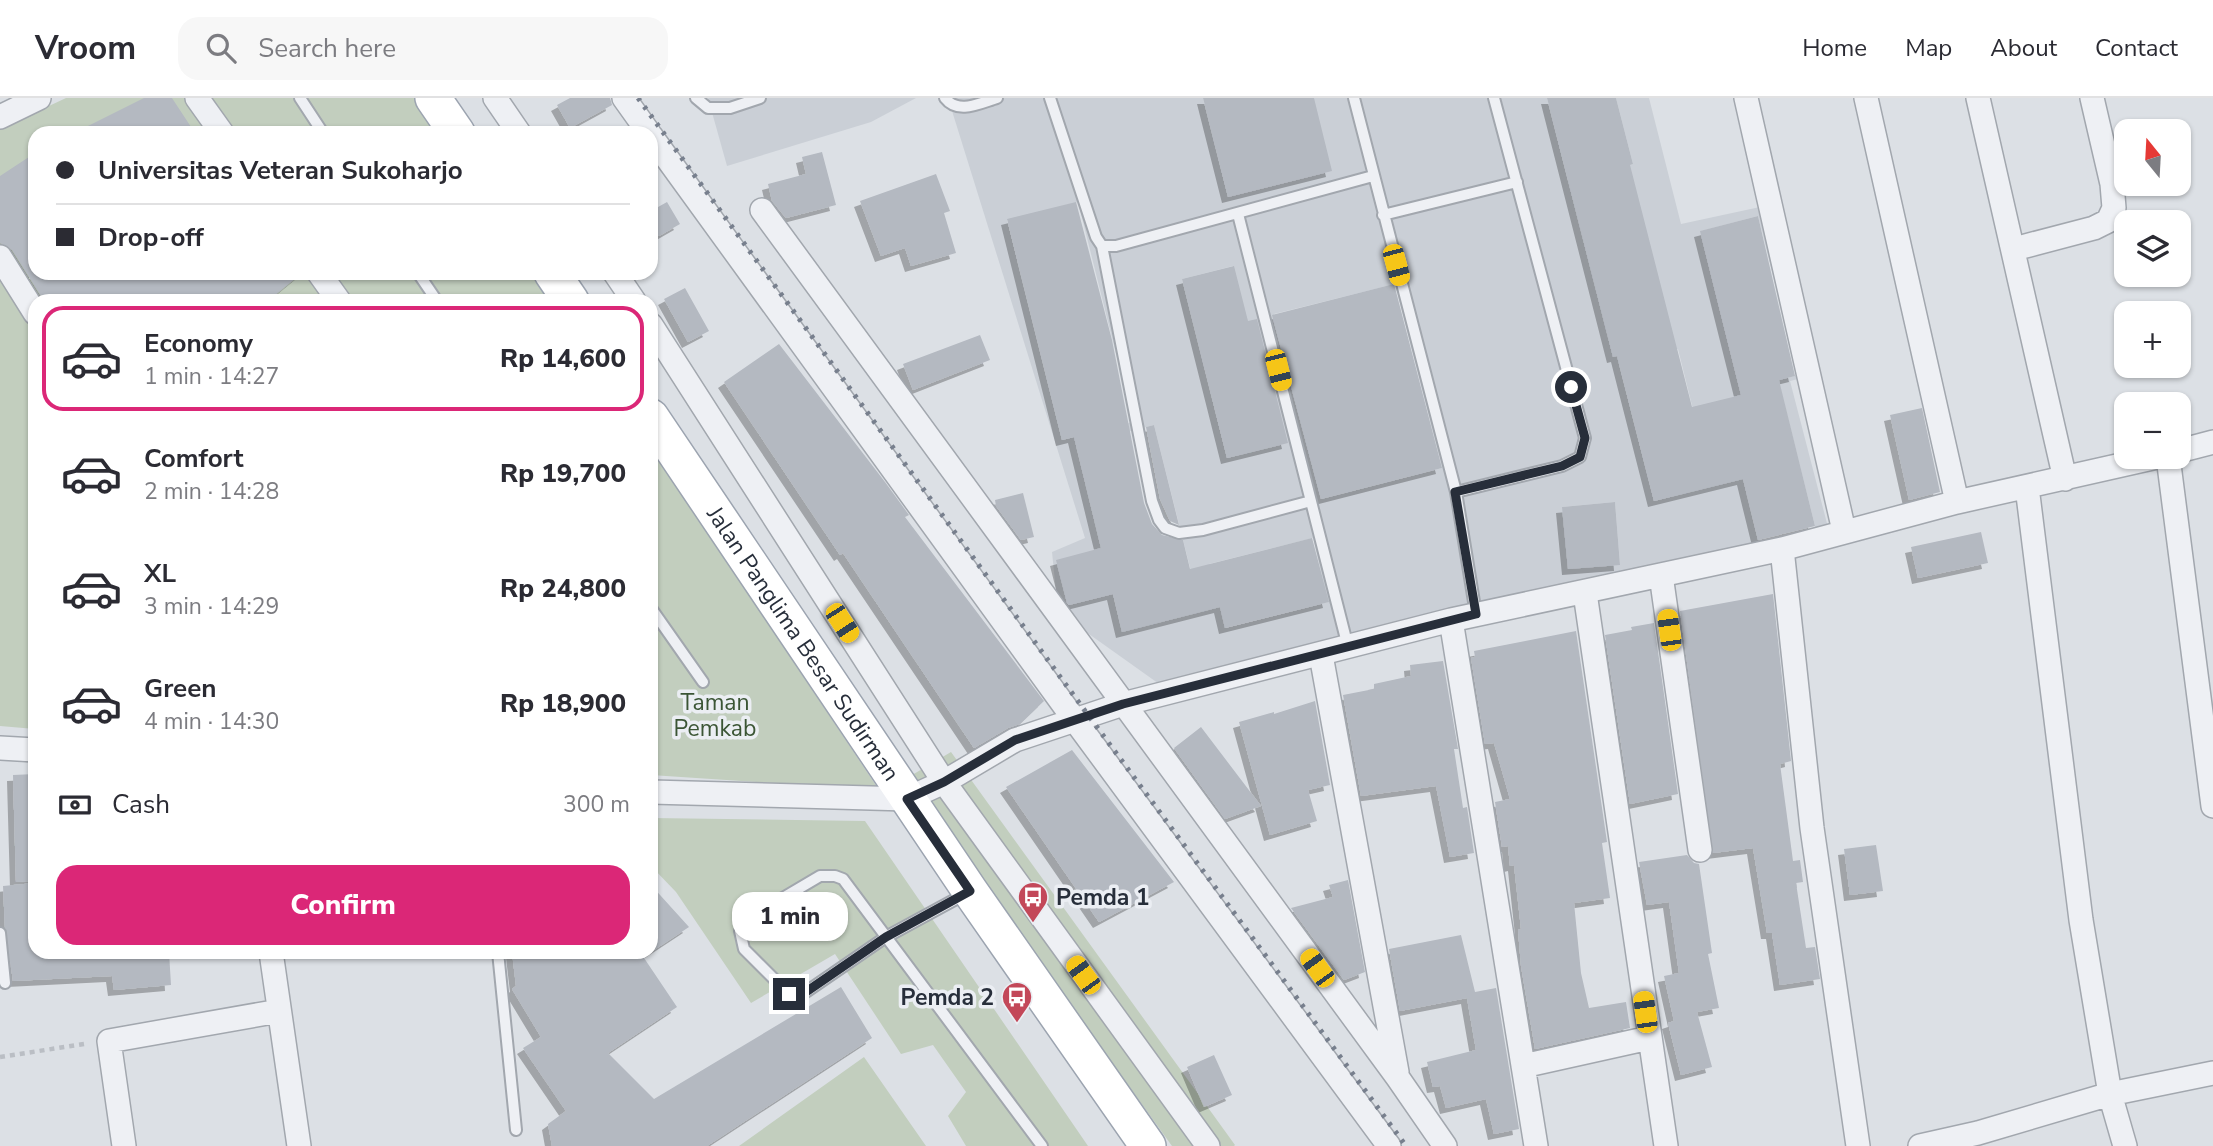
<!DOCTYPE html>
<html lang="en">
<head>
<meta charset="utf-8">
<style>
  :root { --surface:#fff; --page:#f7f7f7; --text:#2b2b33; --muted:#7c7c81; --line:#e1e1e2; --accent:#db2777 }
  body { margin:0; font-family:"Nunito Sans",sans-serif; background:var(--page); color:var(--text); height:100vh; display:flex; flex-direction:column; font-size:26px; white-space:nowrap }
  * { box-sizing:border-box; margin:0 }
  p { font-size:23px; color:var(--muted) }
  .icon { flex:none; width:38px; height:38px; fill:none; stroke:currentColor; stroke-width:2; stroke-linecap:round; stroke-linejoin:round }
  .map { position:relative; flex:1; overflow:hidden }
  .side { position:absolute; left:28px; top:196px; width:630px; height:665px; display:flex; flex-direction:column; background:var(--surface); border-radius:21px; box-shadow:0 2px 5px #0004 }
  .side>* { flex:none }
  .banner { position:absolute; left:28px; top:28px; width:630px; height:154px; border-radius:21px; box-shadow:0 2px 5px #0004; display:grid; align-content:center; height:154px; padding:0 28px; background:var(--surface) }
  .needle { width:46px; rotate:342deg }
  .tools { position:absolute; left:2114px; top:21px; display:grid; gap:14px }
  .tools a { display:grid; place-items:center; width:77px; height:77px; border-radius:14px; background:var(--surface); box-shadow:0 2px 5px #0004; font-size:35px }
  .end { position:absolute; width:32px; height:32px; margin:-16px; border:9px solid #272e3a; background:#fff; box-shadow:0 0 0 4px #fff }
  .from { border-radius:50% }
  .bubble { position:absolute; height:49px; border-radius:21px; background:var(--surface); box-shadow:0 2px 5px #0004; font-size:23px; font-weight:800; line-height:49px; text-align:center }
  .car { position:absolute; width:21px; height:42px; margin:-21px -10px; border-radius:9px; box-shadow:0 0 5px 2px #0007; background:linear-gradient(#f5c518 24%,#345 0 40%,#f5c518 0 76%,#345 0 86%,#f5c518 0) }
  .banner b { display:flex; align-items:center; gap:24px; height:66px; font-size:26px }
  .banner b+b { border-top:2px solid var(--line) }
  .banner i { width:18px; height:18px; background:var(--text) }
  ul { padding:12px 0 0; list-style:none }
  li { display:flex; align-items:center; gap:21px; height:105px; margin:0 14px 10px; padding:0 14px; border:4px solid transparent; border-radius:21px }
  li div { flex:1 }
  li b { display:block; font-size:26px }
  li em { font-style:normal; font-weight:800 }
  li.selected { border-color:var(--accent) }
  li>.icon { width:63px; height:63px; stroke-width:1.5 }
  .pay { display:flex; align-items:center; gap:18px; height:77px; padding:0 28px; font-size:26px }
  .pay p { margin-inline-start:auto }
  .primary-button { display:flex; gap:14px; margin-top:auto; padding:14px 28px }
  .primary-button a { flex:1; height:80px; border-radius:21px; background:var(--accent); color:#fff; font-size:28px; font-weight:800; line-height:80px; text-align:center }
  header { display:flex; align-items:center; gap:42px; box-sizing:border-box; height:98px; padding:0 35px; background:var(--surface); border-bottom:2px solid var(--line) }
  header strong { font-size:33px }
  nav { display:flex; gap:38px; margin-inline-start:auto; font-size:24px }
  .search { width:490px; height:63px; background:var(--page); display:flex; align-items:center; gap:18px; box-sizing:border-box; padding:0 24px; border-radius:21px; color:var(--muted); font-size:26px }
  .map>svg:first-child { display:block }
</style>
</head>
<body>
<header>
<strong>Vroom</strong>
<div class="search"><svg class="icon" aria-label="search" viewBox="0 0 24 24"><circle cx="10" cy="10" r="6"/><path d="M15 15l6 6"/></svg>Search here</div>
<nav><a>Home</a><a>Map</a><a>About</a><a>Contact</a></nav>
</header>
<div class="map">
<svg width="2213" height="1048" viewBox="0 0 2213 1048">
  <defs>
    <filter id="shadow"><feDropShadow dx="-6" dy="6" stdDeviation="0" flood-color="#0004"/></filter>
  </defs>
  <rect width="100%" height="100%" fill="#dce0e5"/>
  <path fill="#cacfd6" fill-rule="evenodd" d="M708 0H916L871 24 727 68Z
    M948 0H1203L1228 99 1314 0H1547L1568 83 1633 66 1616 0H1649L1681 126 1760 109 1802 280 1790 283 1830 437 1162 588 1058 514 1052 454 1085 440ZM1078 104 1133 324 1062 342 1007 122ZM1758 118 1798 277 1741 292 1701 133ZM1233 168 1278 347 1227 360 1182 181ZM1395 186 1442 370 1321 401 1274 216ZM1678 251 1712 388 1654 403 1619 266ZM1780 288 1816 432 1759 446 1724 302ZM1154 327 1201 513 1122 533 1076 347ZM1615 404 1620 467 1562 409ZM1313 440 1328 504 1226 530 1209 466ZM1057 462 1111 496 1068 507Z"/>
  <path fill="#c2cebe" d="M66 0H418L441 35H35V175H534L553 203H35V631L0 628V31Z
    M651 350 879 692 651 677Z
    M951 654 1235 1047 1234 1048H1172L907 680Z
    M651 720 865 723 1088 1048H966L948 1018 966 994 933 947 901 956 835 856 751 905 676 794 651 768Z
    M864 959 926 1048H739Z"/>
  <path fill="#b4b9c1" filter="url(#shadow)" d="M144 0H172L195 35H74Z
    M570 0H610L612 7 570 30 557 7Z
    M1203 0H1314L1332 73 1228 99Z
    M1547 0H1616L1633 66 1630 67 1692 309 1741 297 1700 133 1758 118 1795 278 1779 282 1815 428 1758 442 1743 381 1654 403 1617 258 1613 259Z
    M822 54 836 107 786 120 772 103 768 86 806 76 802 59Z
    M35 55V175H302L268 203H44L12 152 0 145V78Z
    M936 76 950 113 944 115 956 155 911 168 905 150 881 158 860 103Z
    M667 104 680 126 659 138 651 124V113Z
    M1076 104 1112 242 1144 405 1152 426 1162 437 1183 442 1190 471 1312 440 1329 504 1225 530 1220 509 1122 534 1113 496 1069 507 1067 505 1056 462 1101 450 1074 339 1062 342 1007 121Z
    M1234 168 1248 223 1257 221 1288 345 1227 360 1182 181Z
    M1394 186 1442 370 1321 401 1272 217Z
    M685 190 709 233 688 244 664 201Z
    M980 237 990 262 913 292 903 266Z
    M779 246 885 384 909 417 905 419 1044 603 1020 626 1008 630 974 650 843 455 840 457 724 284Z
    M1922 310 1940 394 1909 402 1890 317Z
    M1154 327 1179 427 1170 423 1160 401 1146 329Z
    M1023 395 1034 439 1021 442 996 408 995 402Z
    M1615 404 1620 467 1568 471 1562 409Z
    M1981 434 1988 465 1918 480 1911 449Z
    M1773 496 1791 663 1780 666 1793 763 1800 762 1803 784 1796 785 1806 850 1815 849 1820 881 1780 887 1772 835H1767L1753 750 1713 755 1680 513Z
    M1654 525 1678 696 1630 706 1605 537 1632 532 1631 529Z
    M1576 533 1607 744 1602 745 1610 800 1574 805 1581 875 1589 910 1626 904 1630 930 1535 951 1521 868 1518 832 1521 831 1514 767 1510 768 1508 748 1502 749 1495 704 1510 701 1494 645 1485 646 1471 560 1475 559 1474 553Z
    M1443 563 1458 651H1454L1463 710 1467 709 1474 755 1450 759 1436 688 1361 698 1343 597 1374 591V586L1411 578 1410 567Z
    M1315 603 1330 687 1308 692 1317 723 1270 737 1239 624 1274 614V616Z
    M1201 629 1261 708 1225 721 1174 650Z
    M1072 652 1174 784 1099 824 1006 689Z
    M35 676V783L16 784 13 677Z
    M1876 747 1883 793 1850 797 1844 751Z
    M1687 757 1694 765 1699 766 1712 855 1708 856 1719 910 1697 914 1712 969 1681 977 1668 925 1674 923 1664 878 1679 875 1669 804 1647 807 1639 764Z
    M1348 782 1365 874 1344 882 1291 810 1333 799 1329 787Z
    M35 785V854H169L171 887 114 892 112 878 13 883 5 830 3 788Z
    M651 787 689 829 651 854Z
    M1461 837 1475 894 1496 890 1519 1031 1494 1036 1486 1001 1446 1010 1440 988 1433 989 1427 964 1476 952 1467 900 1400 913 1389 851Z
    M512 854H640L677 909 608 955 654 1001 841 889 872 940 707 1048H552L548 1026 566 1013 523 950 541 939 512 891 516 888Z
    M1214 957 1232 997 1204 1009 1187 969Z"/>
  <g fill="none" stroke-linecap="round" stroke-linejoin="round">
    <g stroke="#a2a7ae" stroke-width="14">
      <path id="service" d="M300 0 323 35
        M696 0 708 10H730L760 0
        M945 0C958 17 980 5 997 0
        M1050 0 1096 139 1102 148 1152 403 1159 422 1165 430 1179 435 1203 432 1311 403
        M1354 0 1456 394 1476 516
        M1238 116 1348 549
        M1383 117 1517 84
        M1102 148H1116L1373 78
        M418 175 437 203
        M1456 394 1562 368 1580 359 1585 340 1494 0
        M651 510 703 584
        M967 795 886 839 803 896H789L744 851 740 833 749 820 820 778H835L843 781 1042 1048
        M0 835 5 885
        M498 854 516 1032"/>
    </g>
    <g stroke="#a2a7ae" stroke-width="26">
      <path id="minor" d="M197 0 222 35
        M495 0 519 35
        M624 0 649 35
        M1746 0 1844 433
        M1866 0 1957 404
        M1978 0 2065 381
        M0 19 39 0
        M651 38 1074 621 1389 1048
        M762 112 1398 980 1445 1048
        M2014 151 2094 130 2108 123 2114 110 2112 86 2092 0
        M0 159 35 215
        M319 175 339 203
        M615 175 634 203
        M651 227 944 684 1208 1048
        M2179 353 2213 344
        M2168 359 2213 708
        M2027 389 2081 822 2110 996 2125 1048
        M1782 451 1812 730 1858 1048
        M1661 477 1700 752
        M1585 495 1666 1048
        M1451 522 1536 1048
        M1321 557 1397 974
        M0 650 35 652
        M651 694 907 701 944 684 1015 642 1123 606 1451 522 1782 451 1957 404 2157 359
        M271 854 299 1048
        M1523 968 1649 940
        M124 1048 109 943 279 913
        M1920 1048 1978 1035 2110 996 2213 975"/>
    </g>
    <g stroke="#9ca4b0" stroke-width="38">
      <g id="primary">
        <path d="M433 0 457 35"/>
        <path d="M552 175 571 203"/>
        <path id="s1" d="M651 319 970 793 1148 1048"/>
      </g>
    </g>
    <path stroke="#babec4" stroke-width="4.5" stroke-dasharray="5 5" stroke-linecap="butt" d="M0 959 84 946"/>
    <use href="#service" stroke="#eef0f4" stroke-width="10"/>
    <use href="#minor" stroke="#eef0f4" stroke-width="23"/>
    <use href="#primary" stroke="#fff" stroke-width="35"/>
    <path stroke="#777f8d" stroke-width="5" stroke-dasharray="3.5 7" stroke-linecap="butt" d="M638 0 1088 617 1406 1048"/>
  </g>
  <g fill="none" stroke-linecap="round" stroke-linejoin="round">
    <path stroke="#272e3a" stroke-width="9" d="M789 896H803L886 839 970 793 907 701 944 684 1015 642 1123 606 1476 516 1455 394 1562 368 1580 359 1585 340 1571 289"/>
  </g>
  <defs>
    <g id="bus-pin" transform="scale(1.575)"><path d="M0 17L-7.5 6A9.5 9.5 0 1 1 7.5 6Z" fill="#c34859" stroke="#ebeef3"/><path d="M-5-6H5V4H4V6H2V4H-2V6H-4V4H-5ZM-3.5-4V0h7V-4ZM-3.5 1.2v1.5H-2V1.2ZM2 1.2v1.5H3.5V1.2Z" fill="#fff"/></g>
  </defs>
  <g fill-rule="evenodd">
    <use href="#bus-pin" x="1033" y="799"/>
    <use href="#bus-pin" x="1017" y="899"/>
  </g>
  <g text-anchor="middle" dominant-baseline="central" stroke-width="7" stroke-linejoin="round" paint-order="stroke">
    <g font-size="23" fill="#272e3a" stroke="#ebeef3">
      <text stroke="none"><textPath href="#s1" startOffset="273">Jalan Panglima Besar Sudirman</textPath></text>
    </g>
    <g font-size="23" fill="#3b5535" stroke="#ebeef3">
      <text x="715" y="604">Taman<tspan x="715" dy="26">Pemkab</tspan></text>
    </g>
    <g font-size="23" font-weight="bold" fill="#272e3a" stroke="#ebeef3" text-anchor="start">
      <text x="1056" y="799">Pemda 1</text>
      <text x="994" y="899" text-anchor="end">Pemda 2</text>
    </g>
  </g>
</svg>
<div class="tools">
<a><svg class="needle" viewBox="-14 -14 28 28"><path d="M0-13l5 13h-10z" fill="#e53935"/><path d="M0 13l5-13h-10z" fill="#7c7c81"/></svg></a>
<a><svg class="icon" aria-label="layers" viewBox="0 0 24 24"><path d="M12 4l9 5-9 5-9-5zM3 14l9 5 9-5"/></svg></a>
<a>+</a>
<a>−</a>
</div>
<i class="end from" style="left:1571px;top:289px"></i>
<i class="end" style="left:789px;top:896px"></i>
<div class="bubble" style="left:732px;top:794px;width:116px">1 min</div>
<i class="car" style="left:1396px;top:167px;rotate:165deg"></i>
<i class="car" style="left:1278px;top:272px;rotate:166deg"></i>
<i class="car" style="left:842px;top:525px;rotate:147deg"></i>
<i class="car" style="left:1669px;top:532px;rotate:352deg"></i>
<i class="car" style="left:1317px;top:870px;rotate:324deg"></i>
<i class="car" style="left:1083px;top:877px;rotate:324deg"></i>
<i class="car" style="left:1645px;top:914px;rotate:352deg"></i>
<div class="banner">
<b><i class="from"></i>Universitas Veteran Sukoharjo</b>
<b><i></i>Drop-off</b>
</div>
<section class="side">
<ul>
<li class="selected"><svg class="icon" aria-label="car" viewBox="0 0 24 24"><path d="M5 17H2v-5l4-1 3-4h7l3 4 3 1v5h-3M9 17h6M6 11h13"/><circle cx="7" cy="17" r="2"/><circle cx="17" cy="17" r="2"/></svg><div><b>Economy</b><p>1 min · 14:27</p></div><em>Rp 14,600</em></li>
<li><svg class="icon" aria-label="car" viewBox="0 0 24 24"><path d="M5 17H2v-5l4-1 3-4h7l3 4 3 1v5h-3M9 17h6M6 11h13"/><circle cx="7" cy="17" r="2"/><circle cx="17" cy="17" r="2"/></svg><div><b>Comfort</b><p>2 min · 14:28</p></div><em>Rp 19,700</em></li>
<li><svg class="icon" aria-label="car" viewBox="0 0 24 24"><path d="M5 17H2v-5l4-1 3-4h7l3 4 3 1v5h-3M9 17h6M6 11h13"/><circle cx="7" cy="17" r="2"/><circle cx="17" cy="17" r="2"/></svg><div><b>XL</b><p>3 min · 14:29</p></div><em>Rp 24,800</em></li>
<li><svg class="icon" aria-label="car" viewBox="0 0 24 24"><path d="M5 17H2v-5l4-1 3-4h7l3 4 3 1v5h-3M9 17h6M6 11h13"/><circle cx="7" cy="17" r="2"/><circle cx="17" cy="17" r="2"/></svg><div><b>Green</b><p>4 min · 14:30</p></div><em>Rp 18,900</em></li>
</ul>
<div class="pay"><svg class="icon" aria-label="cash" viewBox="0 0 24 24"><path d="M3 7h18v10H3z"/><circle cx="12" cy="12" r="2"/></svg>Cash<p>300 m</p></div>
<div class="primary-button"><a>Confirm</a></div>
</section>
</div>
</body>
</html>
